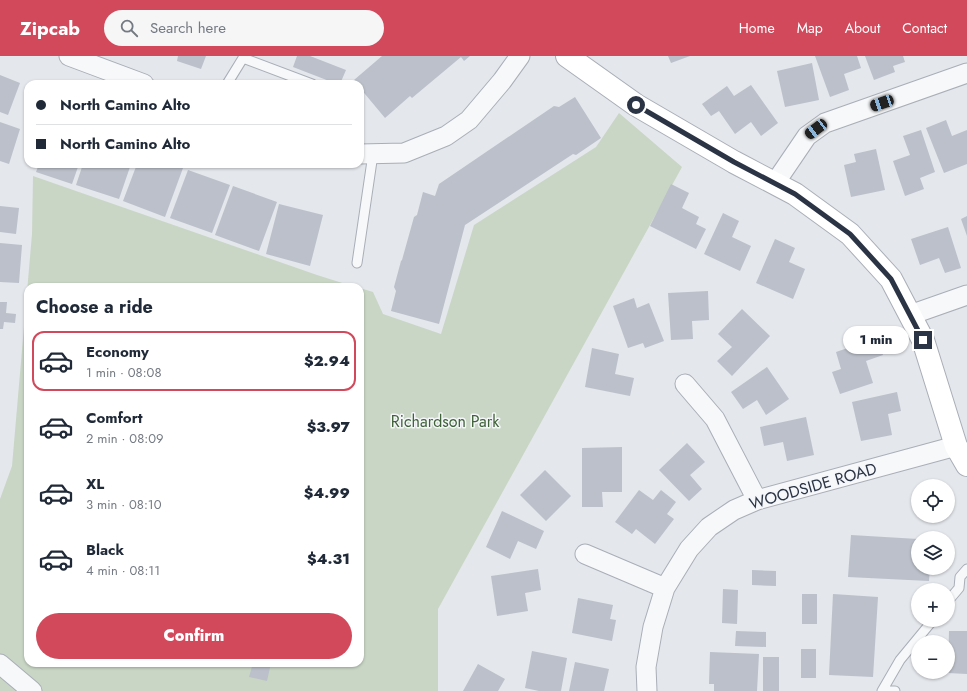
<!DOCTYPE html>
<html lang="en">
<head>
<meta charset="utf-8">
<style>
  :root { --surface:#fff; --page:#f6f6f7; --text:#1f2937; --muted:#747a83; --line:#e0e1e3; --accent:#d1495b }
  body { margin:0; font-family:Jost,sans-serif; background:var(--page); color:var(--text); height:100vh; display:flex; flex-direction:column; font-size:15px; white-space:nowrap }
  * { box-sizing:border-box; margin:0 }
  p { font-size:13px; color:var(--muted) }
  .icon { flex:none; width:22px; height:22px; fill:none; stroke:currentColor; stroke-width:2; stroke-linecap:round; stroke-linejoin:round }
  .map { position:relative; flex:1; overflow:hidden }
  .panel { position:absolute; left:24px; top:227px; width:340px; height:384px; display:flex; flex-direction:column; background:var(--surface); border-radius:12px; box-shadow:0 1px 3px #0004 }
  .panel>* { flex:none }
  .hud { position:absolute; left:24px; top:24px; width:340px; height:88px; border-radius:12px; box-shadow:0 1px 3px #0004; display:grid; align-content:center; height:88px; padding:0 12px; background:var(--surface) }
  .fabs { position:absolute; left:911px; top:423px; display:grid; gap:8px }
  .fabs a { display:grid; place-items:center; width:44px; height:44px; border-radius:50%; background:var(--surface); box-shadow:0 1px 3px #0004; font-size:20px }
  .end { position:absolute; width:18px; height:18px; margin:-9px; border:5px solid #2b3445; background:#fff; box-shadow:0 0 0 2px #fff }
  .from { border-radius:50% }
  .bubble { position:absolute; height:28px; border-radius:14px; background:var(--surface); box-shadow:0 1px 3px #0004; font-size:13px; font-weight:800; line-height:28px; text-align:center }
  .car { position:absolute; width:12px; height:24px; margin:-12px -6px; border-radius:5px; box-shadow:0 0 3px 1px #0007; background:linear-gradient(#222 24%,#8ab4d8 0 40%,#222 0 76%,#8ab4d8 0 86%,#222 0) }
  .hud b { display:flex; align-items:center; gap:14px; height:38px; font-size:15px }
  .hud b+b { border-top:1px solid var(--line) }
  .hud i { width:10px; height:10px; background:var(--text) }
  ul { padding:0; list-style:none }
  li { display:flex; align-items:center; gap:12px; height:60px; margin:0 8px 6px; padding:0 4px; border:2px solid transparent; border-radius:12px }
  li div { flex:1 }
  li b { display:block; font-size:15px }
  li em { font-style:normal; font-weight:800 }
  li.on { border-color:var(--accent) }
  li>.icon { width:36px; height:36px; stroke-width:1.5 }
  h2 { padding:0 12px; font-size:18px; line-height:48px }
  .cta { display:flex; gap:8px; margin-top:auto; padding:8px 12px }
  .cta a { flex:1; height:46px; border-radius:24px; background:var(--accent); color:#fff; font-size:16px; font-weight:800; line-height:46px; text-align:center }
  header { display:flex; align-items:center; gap:24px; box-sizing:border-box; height:56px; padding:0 20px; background:var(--accent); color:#fff }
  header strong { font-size:19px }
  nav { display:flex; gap:22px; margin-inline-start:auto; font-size:14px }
  .search { width:280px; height:36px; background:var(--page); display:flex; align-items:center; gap:10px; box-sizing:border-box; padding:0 14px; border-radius:22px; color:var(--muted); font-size:15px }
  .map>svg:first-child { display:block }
</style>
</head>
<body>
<header>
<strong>Zipcab</strong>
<div class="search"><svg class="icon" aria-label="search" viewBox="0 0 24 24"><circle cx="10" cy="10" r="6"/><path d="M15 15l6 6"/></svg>Search here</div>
<nav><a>Home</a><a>Map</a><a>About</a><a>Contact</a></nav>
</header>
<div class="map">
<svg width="967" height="635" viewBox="0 0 967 635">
  <rect width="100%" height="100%" fill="#e4e7ec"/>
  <path fill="#c9d6c5" d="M619 57 682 111 438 553V635H0V443L12 410 32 178 33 120 317 219 355 231H28V607H360V232L373 236 383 258 441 278 474 169 596 91Z"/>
  <path fill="#bbc0ca" d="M178 0H206L201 13 177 5Z
    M297 0H310L346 14 340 28H337L293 11Z
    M382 0H470L464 5 461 1 412 42 410 40 385 62 360 32V28H357L354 24Z
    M668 0H690L671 7Z
    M815 0H857L861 12 844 18 849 34 830 41Z
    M865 0H903L905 6 893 10 895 16 874 24Z
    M812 7 819 44 785 51 777 15Z
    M0 19 20 27 8 59 0 56Z
    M751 29 778 67 761 80 751 66 735 78 719 55 711 60 702 48 727 30 734 40Z
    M575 41 601 82 576 99 573 98 465 169 439 268 391 255 396 235 394 231 401 205 402 204 414 161 417 159 423 136 435 140 439 128 554 50 559 51Z
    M946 64 952 80 967 74V108L944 117 926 72Z
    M0 66 20 73 9 108 0 105Z
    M921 74 935 116 920 122 924 133 905 140 893 105 910 99 903 80Z
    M876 93 885 134 851 141 844 109 856 106 854 98Z
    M39 108H79L72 128 36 116Z
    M83 108H131L119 143 76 129Z
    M137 108H171L183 112 165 161 123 145Z
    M188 114 230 129 212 177 170 162Z
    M671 128 689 137 682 152 699 161 696 168 706 173 696 193 650 170Z
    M233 130 277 146 259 195 215 179Z
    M279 148 323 159 310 210 266 198Z
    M0 150 19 152 16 178 0 176Z
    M723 157 739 165 732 181 751 190 740 215 704 198Z
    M967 160V180L961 163Z
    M948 171 961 212 945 217 939 202 920 209 911 183Z
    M775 183 795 192 789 206 805 213 793 243 756 227Z
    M0 187 22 189 19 227 0 226Z
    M708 235 709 264 692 265 693 283 671 284 668 237Z
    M634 242 637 252 649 247 664 285 645 292 643 287 628 292 613 250Z
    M0 246H7L6 257 16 258 15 267 4 266 3 273H0Z
    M742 253 770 280 732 320 717 305 732 291 718 278Z
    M877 282 883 299 866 305 873 327 840 338 832 316 841 313 836 296Z
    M592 292 619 298 615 318 634 322 630 340 585 331Z
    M767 311 789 343 766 359 757 344 743 353 731 336Z
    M897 336 901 355 888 358 892 379 861 385 852 346Z
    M806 361 814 399 787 405 783 386 764 390 760 371Z
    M687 387 705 406 690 419 702 433 689 445 659 414Z
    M622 391V436H602L603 451H582V392Z
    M545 414 571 440 546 465 520 439Z
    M639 434 653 444 661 434 676 446 667 458 674 463 655 488 636 473 632 478 615 466Z
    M502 455 544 475 536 493 518 485 510 503 486 491Z
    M851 479 918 483V512H930L929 525 848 521Z
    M538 513 541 534 525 537 528 555 497 560 491 520Z
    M752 514 776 515V530L752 529Z
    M723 533 738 534 737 568 722 567Z
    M802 538H817V568H802Z
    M833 538 878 541 873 621 829 619Z
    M578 542 613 549 610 563 616 564 612 585 572 577Z
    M736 575 766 576V591L735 590Z
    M949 575H967V618L948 617Z
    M801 593H816V622H801Z
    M532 595 567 602 561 635H539L525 632Z
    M710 596 759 598 757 635H714V628H709Z
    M763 601H779V635H763Z
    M575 606 609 613 604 635H569Z
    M253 607H271L267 625 249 621Z
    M478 608 505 623 498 635H463Z"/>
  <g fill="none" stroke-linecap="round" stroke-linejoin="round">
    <g stroke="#a9aeb7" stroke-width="11">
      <path id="lane" d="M227 28 243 2 312 28
        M357 207 373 98
        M948 545 959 532 960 521 967 513
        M882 635 900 604 933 564
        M890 635H895"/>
    </g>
    <g stroke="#a9aeb7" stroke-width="21">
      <path id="street" d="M69 0 144 28
        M360 98 404 97 446 80 469 64 502 25 520 0
        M775 127 807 80 825 67 967 17
        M910 259 967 239
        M685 328 715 363 757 444
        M585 498 665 532
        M0 608 32 635
        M647 635 646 611 653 571 665 532 689 493 709 471 734 454 757 444 956 390"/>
    </g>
    <g stroke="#a9aeb7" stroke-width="24">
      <path id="secondary" d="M567 0 636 49 734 106 795 138 850 178 891 223 923 284 956 390 967 409"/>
    </g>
    <use href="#lane" stroke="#f7f8fa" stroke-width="9"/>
    <use href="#street" stroke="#f7f8fa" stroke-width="19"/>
    <use href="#secondary" stroke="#fff" stroke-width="22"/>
  </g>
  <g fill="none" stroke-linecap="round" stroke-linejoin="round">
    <path stroke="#2b3445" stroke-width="5" d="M636 49 734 106 795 138 850 178 891 223 923 284"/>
  </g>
  <g text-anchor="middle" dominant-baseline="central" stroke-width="3" stroke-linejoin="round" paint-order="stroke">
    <g font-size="16" fill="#3f6138" stroke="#f4f6f9">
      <text x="445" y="365">Richardson Park</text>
    </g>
    <g font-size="16" fill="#2b3445" stroke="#f4f6f9">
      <text transform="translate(813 430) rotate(-16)">WOODSIDE ROAD</text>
    </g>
  </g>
</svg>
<div class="fabs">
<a><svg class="icon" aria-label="locate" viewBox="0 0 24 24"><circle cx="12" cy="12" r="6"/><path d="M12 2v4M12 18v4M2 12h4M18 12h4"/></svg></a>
<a><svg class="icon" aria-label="layers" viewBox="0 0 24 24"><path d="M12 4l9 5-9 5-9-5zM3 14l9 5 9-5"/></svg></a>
<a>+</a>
<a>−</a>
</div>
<i class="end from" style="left:636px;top:49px"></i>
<i class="end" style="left:923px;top:284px"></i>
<div class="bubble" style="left:843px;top:270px;width:66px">1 min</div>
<i class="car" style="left:882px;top:47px;rotate:251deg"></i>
<i class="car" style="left:816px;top:73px;rotate:233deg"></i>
<div class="hud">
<b><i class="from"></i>North Camino Alto</b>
<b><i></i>North Camino Alto</b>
</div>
<section class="panel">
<h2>Choose a ride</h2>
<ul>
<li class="on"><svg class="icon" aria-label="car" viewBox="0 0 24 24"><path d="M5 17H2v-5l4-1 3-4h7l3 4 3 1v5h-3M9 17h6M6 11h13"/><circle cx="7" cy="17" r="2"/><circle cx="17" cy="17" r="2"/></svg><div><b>Economy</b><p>1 min · 08:08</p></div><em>$2.94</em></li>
<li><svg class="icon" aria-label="car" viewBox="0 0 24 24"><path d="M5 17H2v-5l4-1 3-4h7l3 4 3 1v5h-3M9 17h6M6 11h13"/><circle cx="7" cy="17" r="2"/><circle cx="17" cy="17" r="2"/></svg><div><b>Comfort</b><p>2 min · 08:09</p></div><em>$3.97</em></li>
<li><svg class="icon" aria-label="car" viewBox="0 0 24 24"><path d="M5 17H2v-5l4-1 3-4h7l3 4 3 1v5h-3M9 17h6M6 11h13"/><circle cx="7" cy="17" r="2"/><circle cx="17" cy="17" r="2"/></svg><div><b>XL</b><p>3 min · 08:10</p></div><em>$4.99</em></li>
<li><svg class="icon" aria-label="car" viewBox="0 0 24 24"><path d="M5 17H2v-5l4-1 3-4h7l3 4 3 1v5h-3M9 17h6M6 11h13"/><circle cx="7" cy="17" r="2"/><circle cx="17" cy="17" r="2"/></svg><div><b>Black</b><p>4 min · 08:11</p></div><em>$4.31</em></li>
</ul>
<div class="cta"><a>Confirm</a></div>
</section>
</div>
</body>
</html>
